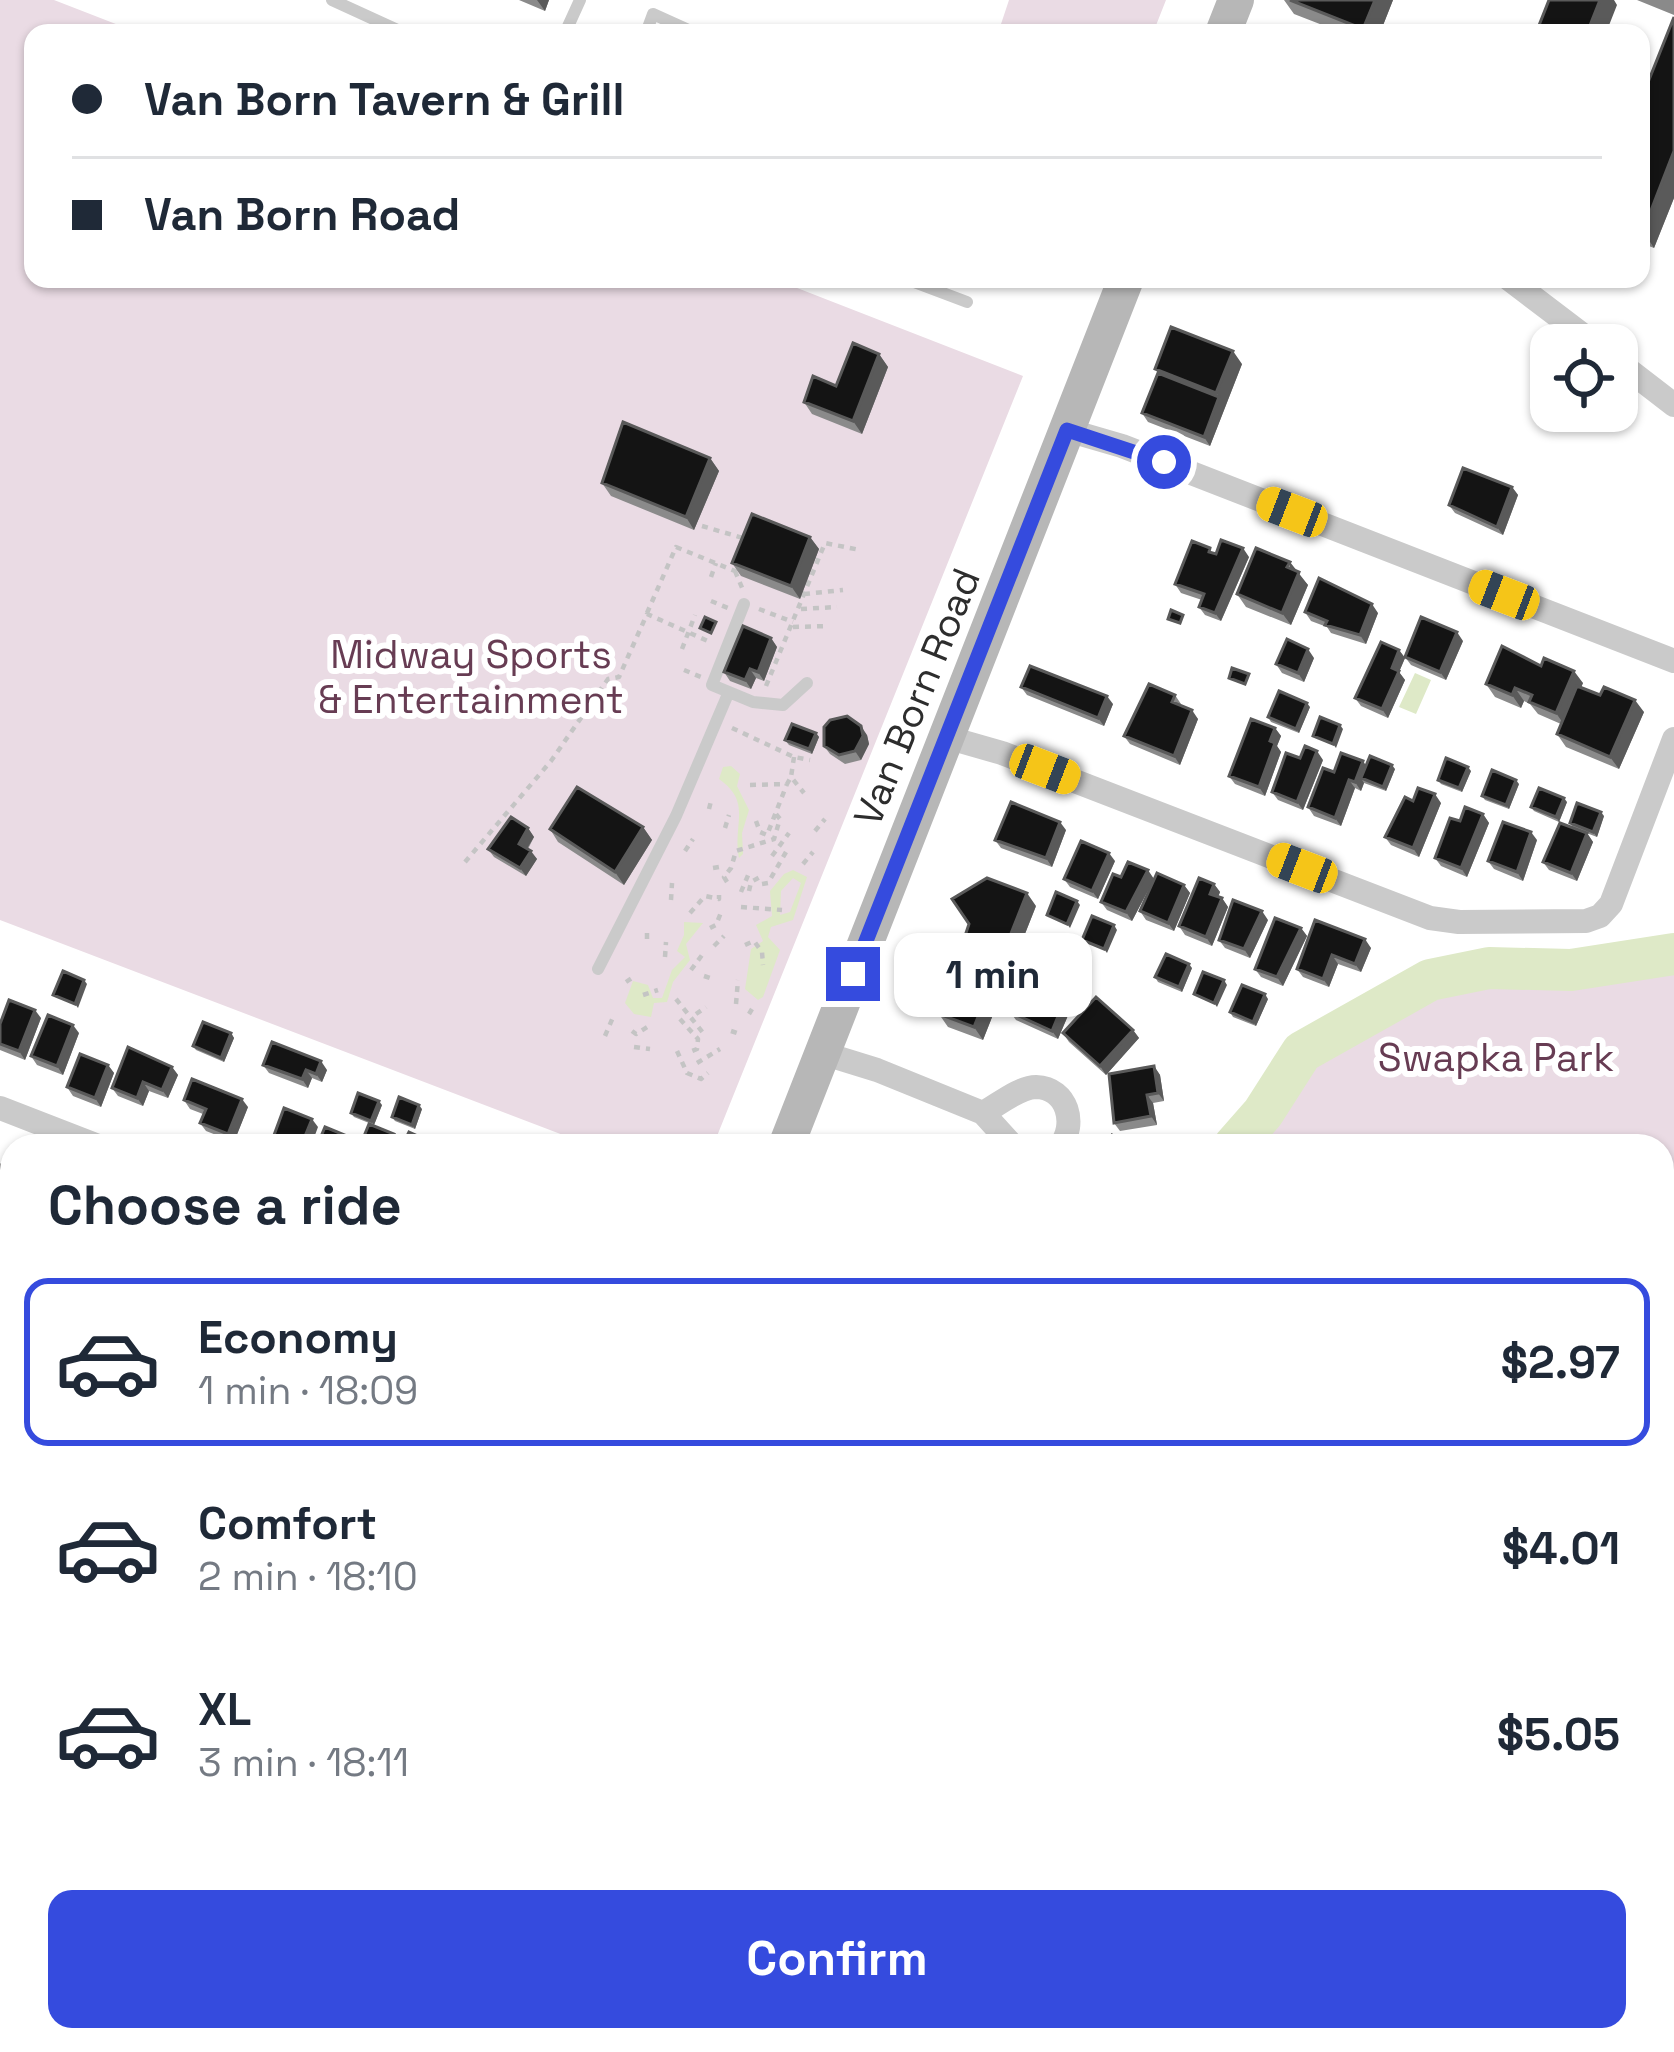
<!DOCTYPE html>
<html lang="en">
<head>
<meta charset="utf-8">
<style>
  :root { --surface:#fff; --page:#f2f2f3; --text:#1f2937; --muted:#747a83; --line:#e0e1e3; --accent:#354bde }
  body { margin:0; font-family:"Space Grotesk",sans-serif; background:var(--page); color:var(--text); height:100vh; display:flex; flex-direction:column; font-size:45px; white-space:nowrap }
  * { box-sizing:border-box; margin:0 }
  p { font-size:39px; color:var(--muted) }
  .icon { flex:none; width:66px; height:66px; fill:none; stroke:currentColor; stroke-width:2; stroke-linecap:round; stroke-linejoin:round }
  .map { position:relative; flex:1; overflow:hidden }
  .sheet { position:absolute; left:0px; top:1134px; width:1674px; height:918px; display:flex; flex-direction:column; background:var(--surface); border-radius:36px 36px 0 0; box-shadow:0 3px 9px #0004 }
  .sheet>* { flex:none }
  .hud { position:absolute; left:24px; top:24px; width:1626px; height:264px; border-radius:24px; box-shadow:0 3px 9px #0004; display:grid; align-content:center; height:264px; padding:0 48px; background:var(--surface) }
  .fabs { position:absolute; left:1530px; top:324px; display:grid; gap:24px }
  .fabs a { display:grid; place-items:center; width:108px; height:108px; border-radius:24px; background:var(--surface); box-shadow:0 3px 9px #0004; font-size:60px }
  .end { position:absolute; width:54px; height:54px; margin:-27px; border:15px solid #354bde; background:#fff; box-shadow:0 0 0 6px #fff }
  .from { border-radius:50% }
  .bubble { position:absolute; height:84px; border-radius:24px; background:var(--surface); box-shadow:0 3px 9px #0004; font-size:39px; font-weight:800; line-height:84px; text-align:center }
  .car { position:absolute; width:36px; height:72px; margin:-36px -18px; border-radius:15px; box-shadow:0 0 9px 3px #0007; background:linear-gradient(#f5c518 24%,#345 0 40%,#f5c518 0 76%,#345 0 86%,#f5c518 0) }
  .hud b { display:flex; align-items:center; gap:42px; height:114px; font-size:45px }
  .hud b+b { border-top:3px solid var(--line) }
  .hud i { width:30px; height:30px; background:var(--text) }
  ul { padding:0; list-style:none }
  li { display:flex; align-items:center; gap:36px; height:168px; margin:0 24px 18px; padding:0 24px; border:6px solid transparent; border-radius:24px }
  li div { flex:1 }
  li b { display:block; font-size:45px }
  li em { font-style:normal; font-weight:800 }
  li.active { border-color:var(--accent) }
  li>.icon { width:108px; height:108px; stroke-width:1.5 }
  h2 { padding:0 48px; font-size:54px; line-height:144px }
  .primary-button { display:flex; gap:24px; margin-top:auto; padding:24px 48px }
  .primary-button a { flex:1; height:138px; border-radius:24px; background:var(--accent); color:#fff; font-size:48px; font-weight:800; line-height:138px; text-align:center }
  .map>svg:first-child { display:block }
</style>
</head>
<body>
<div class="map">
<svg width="1674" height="2052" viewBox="0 0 1674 2052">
  <rect width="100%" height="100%" fill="#fff"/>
  <path fill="#eadbe4" d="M0 0H54L139 33H33V279H774L1023 376 713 1146H592L0 920Z
    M1009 0H1166L1153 33H998Z
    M1657 954H1674V1929L1662 1924V1146H1234L1263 1113 1302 1052 1430 980 1489 968 1571 970Z"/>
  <path fill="#dee9c7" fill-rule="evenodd" d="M1415 673 1431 680 1416 714 1399 707Z
    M731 766 740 774 737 786 749 810 742 833 743 854 739 858C732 824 753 803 719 779L723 767Z
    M793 870 807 877 793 920 771 927 768 937 780 950 763 997 758 1000 745 989 751 949 763 941 756 925 772 916 770 891 784 874ZM793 878 801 883 790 912 780 915 781 891Z
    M684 922 703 923 686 944 690 960 673 982 667 1002 654 1003 651 1017 634 1014 625 1003 633 981 648 985 653 998H662L672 970 685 957 677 951 684 935Z"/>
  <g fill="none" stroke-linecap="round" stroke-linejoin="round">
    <path stroke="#dee9c7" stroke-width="42" d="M1234 1146 1263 1113 1302 1052 1430 980 1489 968 1571 970 1674 954
      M1238 2040V2052"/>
    <path stroke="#c4c4c4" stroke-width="4.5" stroke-dasharray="6 6" stroke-linecap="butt" d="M702 526 743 538
      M735 571 743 590
      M711 577 716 563
      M804 594 843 590
      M711 601 728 608
      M759 609 793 622
      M801 609 837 607
      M647 613 676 547 735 571 738 563
      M793 627 829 626
      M682 649 695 615
      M684 670 701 677
      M766 686 825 543 860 550
      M732 728 794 757 810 760
      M794 757 791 777 804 793
      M750 785 787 784 791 777
      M709 809 711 801
      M756 821 760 832 767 835 787 784
      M725 828 729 815
      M815 831 825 819
      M685 851 693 839
      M772 856 789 833
      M465 862 551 761 608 679 619 677 647 614 710 642
      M803 864 813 852
      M713 868 719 867
      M727 882 724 877 731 868 736 851 774 839 780 819 776 814
      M762 884 768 883 786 852
      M749 891 751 882 760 877
      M741 892 749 873
      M671 900 672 883
      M741 907 782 910
      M690 913 705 896 719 899V895
      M710 928 716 925 722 910
      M647 933V943
      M745 945 754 941 762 952 763 965
      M714 946 724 936
      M665 957 666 942
      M691 970 705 951
      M704 976 710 978
      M626 982 635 976
      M643 995 658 990
      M676 999 704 1034
      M736 1004 738 980
      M696 1014 706 1007
      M749 1014 752 1009
      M680 1019 698 1039 697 1049 692 1051
      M632 1031 636 1034 652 1024
      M731 1031 740 1034
      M605 1036 614 1015
      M634 1047 650 1049
      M677 1051 687 1073 701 1079 708 1073
      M697 1063 720 1049
      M1662 1379 1674 1383
      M1662 1682 1670 1708 1674 1821
      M1662 1888 1674 1891"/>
    <path stroke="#cacaca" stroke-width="12" d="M332 0 404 33
      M565 33 580 0
      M646 33 653 14 695 33
      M906 279 967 302
      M744 604 712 685 753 702 783 705 807 683
      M598 969 676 816 728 694
      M238 2052 243 2040"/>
    <path stroke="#cacaca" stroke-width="24" d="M1509 279 1596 345
      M1617 361 1674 405
      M1067 430 1122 446 1674 661
      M946 737 1002 753 1430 918 1459 922 1586 921 1600 916 1611 904 1674 739
      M822 1053 877 1070 983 1113 1013 1146
      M0 1108 98 1146
      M983 1113C998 1105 1019 1087 1036 1087 1068 1088 1077 1125 1060 1146
      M0 1841 12 1846
      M603 2040 633 2052
      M1155 2052 1159 2040"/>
    <path stroke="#b7b7b7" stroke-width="36" d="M1223 33 1236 0
      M786 1146 1126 279
      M0 1467 12 1472
      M1506 2040 1536 2052
      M428 2052 432 2040"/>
  </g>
  <path fill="#8a8a8a" d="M519 0H549L545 11Z
    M1284 0H1393L1380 33H1343L1294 14Z
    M1637 0H1674V15Z
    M1674 17V198L1654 248 1641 243V100Z
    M879 354 888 367 862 434 812 414 804 402 836 386Z
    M1242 364 1210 446 1148 422 1142 413 1158 373 1155 369Z
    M710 458 719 471 694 530 611 496 602 483Z
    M1512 487 1518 495 1503 535 1455 513 1449 505Z
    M810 537 819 549 800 599 741 576 732 563Z
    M1215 554 1249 557 1221 621 1205 615 1199 607 1202 600 1181 593 1175 584Z
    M1295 571 1308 585 1291 625 1246 607 1237 594Z
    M1305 612 1378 613 1366 644 1331 633 1327 627 1311 621Z
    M771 638 777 647 764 681 756 678 751 689 730 681 724 672Z
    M1463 641 1446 680 1411 665 1405 657Z
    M1399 650 1405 658 1399 672 1405 680 1388 718 1361 706 1355 698Z
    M1314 658 1304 682 1282 673 1276 664Z
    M1541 666 1583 683 1581 687 1644 712 1619 769 1566 747 1557 734 1561 724 1538 714 1530 704 1524 701 1521 708 1495 697 1486 684Z
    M1021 687 1113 704 1104 726 1027 695Z
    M1175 695 1181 704 1180 705 1198 719 1180 765 1130 744 1124 736Z
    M1310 707 1299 733 1271 722 1268 717Z
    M1275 728 1281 736 1277 746 1281 752 1265 796 1235 784 1229 776Z
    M816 733 819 737 812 754 789 745 785 740Z
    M867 735 869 744 861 760 845 764 830 754 824 746Z
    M1323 760 1303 810 1278 800 1272 792Z
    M1366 765 1395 769 1386 791 1364 783 1361 791 1355 788 1341 826 1314 816 1308 807 1334 772Z
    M1471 771 1462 792 1441 784 1438 780Z
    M1519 784 1509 809 1485 800 1482 796Z
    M1413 801 1441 803 1419 857 1391 845 1385 837Z
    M1567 802 1559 822 1534 811 1531 807Z
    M1483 814 1489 823 1467 877 1441 866 1435 858Z
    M1604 816 1597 837 1573 828 1570 823Z
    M643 827 652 840 624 885 558 842 550 829Z
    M528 828 534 837 528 849 537 859 526 876 494 857 488 849Z
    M1066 830 1052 867 1001 848 995 840Z
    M1587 833 1593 842 1577 881 1549 870 1543 862Z
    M1537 840 1523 881 1494 869 1488 861Z
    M1115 861 1098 899 1070 887 1064 879Z
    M1154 879 1132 921 1107 910 1101 902Z
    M1214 884 1220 892 1218 897 1222 898 1228 907 1212 946 1185 935 1179 926Z
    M1184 885 1190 893 1174 931 1146 920 1140 911Z
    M1036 906 983 1040 948 1027 939 1014Z
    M1268 920 1250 958 1225 948 1219 940Z
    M1315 920 1371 948 1361 972 1338 964 1329 987 1303 977 1297 969Z
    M1301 928 1307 936 1283 986 1261 977 1255 969Z
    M1192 968 1182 992 1158 982 1155 977Z
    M1058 988 1056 994 1072 1006 1058 1039 1016 1020 1010 1012Z
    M1268 999 1256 1026 1233 1017 1230 1012Z
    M41 1018 25 1060 0 1050V1024Z
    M1133 1030 1139 1038 1106 1075 1069 1042 1063 1033Z
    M79 1033 63 1075 37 1065 31 1056Z
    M231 1033 234 1038 224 1062 196 1050 193 1046Z
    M108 1065 114 1073 101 1107 73 1096 67 1087Z
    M263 1065 327 1070 322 1082 312 1078 308 1088 269 1073Z
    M1154 1066 1160 1075 1164 1101 1153 1103 1157 1125 1120 1131 1114 1123Z
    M172 1067 178 1075 168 1098 149 1091 143 1106 118 1096 112 1088Z
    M184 1100 248 1107 234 1142 206 1131 200 1123 203 1114 190 1109Z
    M382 1105 374 1125 354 1117 351 1113Z
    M422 1109 415 1129 395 1121 392 1117Z
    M0 1165 12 1170V1205L0 1200Z
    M0 1547 12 1552V1616L0 1611Z
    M0 1894 12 1899V1954L0 1949Z
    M265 2040 365 2045 362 2052H260Z"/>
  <path fill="#5a5a5a" d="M537 0H549L545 11Z
    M1375 0H1393L1380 33H1366L1363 29Z
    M1600 0H1614L1617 5 1606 33H1587Z
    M1674 151V198L1654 248 1643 231Z
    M1233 351 1242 364 1210 446 1204 437 1219 397 1216 393Z
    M879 354 888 367 862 434 853 421Z
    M710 458 719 471 694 530 686 517Z
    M1512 487 1518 495 1503 535 1497 527Z
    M810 537 819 549 800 599 791 586Z
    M1243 548 1249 557 1221 621 1215 613Z
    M1290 562 1308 585 1291 625 1282 613Z
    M1372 604 1378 613 1366 644 1360 635Z
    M1457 632 1463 641 1446 680 1440 672Z
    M771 638 777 647 764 681 758 672Z
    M1308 649 1314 658 1304 682 1298 673Z
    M1399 650 1405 658 1399 672 1405 680 1388 718 1382 709 1392 668Z
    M750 669 756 678 751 689 745 680Z
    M1574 671 1583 683 1565 726 1556 713Z
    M1515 688 1524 701 1521 708 1512 695Z
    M1107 696 1113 704 1104 726 1098 718Z
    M1635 700 1644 712 1619 769 1610 757Z
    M1307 703 1310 707 1299 733 1296 729Z
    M1192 710 1198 719 1180 765 1174 756Z
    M1340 725 1343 729 1336 748 1333 744Z
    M861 726 867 735 869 744 861 760 855 751Z
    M1275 728 1281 736 1277 746 1281 752 1265 796 1259 787 1270 741Z
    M816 733 819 737 812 754 809 749Z
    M1317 751 1323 760 1303 810 1297 802Z
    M1363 761 1369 770 1361 778 1364 783 1361 791 1355 782Z
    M1392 765 1395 769 1386 791 1383 787Z
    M1468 767 1471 771 1462 792 1459 788Z
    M1349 780 1355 788 1341 826 1335 818Z
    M1516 780 1519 784 1509 809 1506 805Z
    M1435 794 1441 803 1419 857 1413 848Z
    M1564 798 1567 802 1559 822 1556 817Z
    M1601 812 1604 816 1597 837 1593 832Z
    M1483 814 1489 823 1467 877 1461 868Z
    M1060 822 1066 830 1052 867 1046 858Z
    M643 827 652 840 624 885 615 872Z
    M528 828 534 837 525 852 519 844Z
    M1531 832 1537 840 1523 881 1517 872Z
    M1587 833 1593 842 1577 881 1571 873Z
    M531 851 537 859 526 876 520 868Z
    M1109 853 1115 861 1098 899 1092 891Z
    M1148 870 1154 879 1132 921 1126 912Z
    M1214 884 1220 892 1216 902 1210 894Z
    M1184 885 1190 893 1174 931 1168 923Z
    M1027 893 1036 906 983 1040 974 1027Z
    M1222 898 1228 907 1212 946 1206 937Z
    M1077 901 1080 905 1070 928 1067 924Z
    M1262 911 1268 920 1250 958 1244 949Z
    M1114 925 1117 930 1107 953 1104 949Z
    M1301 928 1307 936 1283 986 1277 977Z
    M1365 939 1371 948 1361 972 1355 964Z
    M1332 955 1338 964 1329 987 1323 979Z
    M1189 964 1192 968 1182 992 1179 987Z
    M1083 972 1086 976 1080 991 1077 987Z
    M1052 979 1058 988 1054 999 1048 991Z
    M84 980 87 984 78 1008 75 1004Z
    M1224 980 1227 985 1217 1007 1214 1003Z
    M1265 994 1268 999 1256 1026 1253 1022Z
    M1066 997 1072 1006 1058 1039 1052 1031Z
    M35 1010 41 1018 25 1060 19 1051Z
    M73 1025 79 1033 63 1075 57 1066Z
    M1133 1030 1139 1038 1106 1075 1100 1066Z
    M231 1033 234 1038 224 1062 221 1058Z
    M321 1061 327 1070 322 1082 316 1074Z
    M108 1065 114 1073 101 1107 95 1098Z
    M1154 1066 1160 1075 1164 1101 1158 1093Z
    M172 1067 178 1075 168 1098 162 1090Z
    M306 1070 312 1078 308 1088 302 1079Z
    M143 1082 149 1091 143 1106 137 1098Z
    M1147 1095 1153 1103 1157 1125 1151 1116Z
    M242 1099 248 1107 234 1142 228 1134Z
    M379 1101 382 1105 374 1125 371 1121Z
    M419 1105 422 1109 415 1129 412 1125Z
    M312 1119 318 1127 311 1146H301Z
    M394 1134 400 1143 398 1146H389Z
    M2 1355 8 1364 0 1383V1360Z
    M5 1744 11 1752 0 1779V1755Z
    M352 2040H361L365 2045 362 2052H347Z
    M870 2040H877L879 2042 875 2052H866Z"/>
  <path fill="#141414" stroke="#5a5a5a" stroke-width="3" d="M1290 0H1375L1363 29Z
    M1549 0H1600L1587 33H1536Z
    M1674 17V151L1643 231 1641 230V100Z
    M1171 327 1233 351 1216 393 1155 369Z
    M853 343 879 354 853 421 804 402 813 376 836 386Z
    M1158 373 1219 397 1204 437 1142 413Z
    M623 422 710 458 686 517 602 483Z
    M1463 468 1512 487 1497 527 1449 505Z
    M752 514 810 537 791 586 732 563Z
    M1221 540 1243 548 1215 613 1199 607 1204 594 1175 584 1192 541 1210 548 1209 552 1216 554Z
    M1256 548 1290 562 1287 567 1299 572 1282 613 1237 594Z
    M1319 578 1372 604 1360 635 1325 625 1327 621 1305 612Z
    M1171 610 1183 615 1180 623 1168 619Z
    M705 617 716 622 711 633 700 628Z
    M1421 617 1457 632 1440 672 1405 657Z
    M743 626 771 638 758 672 750 669 745 680 724 672Z
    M1287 639 1308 649 1298 673 1276 664Z
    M1381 642 1399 650 1392 668 1399 671 1382 709 1355 698Z
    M1502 646 1541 666 1544 658 1574 671 1556 713 1529 702 1532 695 1515 688 1512 695 1486 684Z
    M1030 666 1107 696 1098 718 1021 687Z
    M1232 668 1249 674 1245 684 1229 678Z
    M1149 684 1175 695 1172 702 1192 710 1174 756 1124 736Z
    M1577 686 1600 695 1604 687 1635 700 1610 757 1557 734Z
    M1279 691 1307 703 1296 729 1268 717Z
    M847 716 861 726 863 736 855 751 839 755 824 746V727L830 720Z
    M1320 717 1340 725 1333 744 1313 736Z
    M1251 719 1275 728 1270 741 1275 743 1259 787 1229 776Z
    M792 724 816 733 809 749 785 740Z
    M1305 746 1317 751 1297 802 1272 792 1286 753 1300 758Z
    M1341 753 1363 761 1355 782 1349 780 1335 818 1308 807 1323 768 1334 772Z
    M1370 756 1392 765 1383 787 1361 778Z
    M1446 758 1468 767 1459 788 1438 780Z
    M1492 770 1516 780 1506 805 1482 796Z
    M577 787 643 827 615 872 550 829Z
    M1418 788 1435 794 1413 848 1385 837 1405 797 1413 801Z
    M1539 788 1564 798 1556 817 1531 807Z
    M1011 802 1060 822 1046 858 995 840Z
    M1577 803 1601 812 1593 832 1570 823Z
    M1465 807 1483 814 1461 868 1435 858 1450 818 1460 821Z
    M511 817 528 828 519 844 531 851 520 868 488 849Z
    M1503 822 1531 832 1517 872 1488 861Z
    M1560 823 1587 833 1571 873 1543 862Z
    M1081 841 1109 853 1092 891 1064 879Z
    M1128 862 1148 870 1126 912 1101 902 1113 874 1121 877Z
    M1157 873 1184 885 1168 923 1140 911Z
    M987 878 1027 893 974 1027 939 1014 969 924 952 899Z
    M1199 878 1214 884 1210 894 1222 898 1206 937 1179 926Z
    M1056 892 1077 901 1067 924 1047 915Z
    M1233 900 1262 911 1244 949 1219 940Z
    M1092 916 1114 925 1104 949 1082 940Z
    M1275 918 1301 928 1277 977 1255 969Z
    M1315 920 1365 939 1355 964 1332 955 1323 979 1297 969Z
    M1166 954 1189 964 1179 987 1155 977Z
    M1069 966 1083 972 1077 987 1068 983 1070 977 1065 976Z
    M1026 969 1052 979 1048 991 1066 997 1052 1031 1010 1012Z
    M63 971 84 980 75 1004 53 995Z
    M1203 972 1224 980 1214 1003 1194 994Z
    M1242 985 1265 994 1253 1022 1230 1012Z
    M1096 997 1133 1030 1100 1066 1063 1033Z
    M9 1000 35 1010 19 1051 0 1044V1024Z
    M48 1015 73 1025 57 1066 31 1056Z
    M203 1022 231 1033 221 1058 193 1046Z
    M272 1042 321 1061 316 1074 306 1070 302 1079 263 1065Z
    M128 1047 172 1067 162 1090 143 1082 137 1098 112 1088Z
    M80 1054 108 1065 95 1098 67 1087Z
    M1154 1066 1158 1093 1147 1095 1151 1116 1114 1123 1109 1074Z
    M192 1079 242 1099 228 1134 200 1123 206 1109 184 1100Z
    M358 1093 379 1101 371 1121 351 1113Z
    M399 1097 419 1105 412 1125 392 1117Z
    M284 1108 312 1119 301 1146H270Z
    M369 1124 394 1134 389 1146H360Z
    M325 1127 352 1138 349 1146H317Z
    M409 1132 429 1141 427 1146H402Z
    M1112 1135 1130 1146H1106Z
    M0 1165 12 1170V1190L9 1198 0 1194Z
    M0 1263 12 1268V1281L7 1293 0 1290Z
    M11 1310H12V1339L1 1334Z
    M0 1547 12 1552V1606L0 1602Z
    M0 1681 12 1686 6 1701 0 1699Z
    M12 1760V1788L3 1784Z
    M0 1894 12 1899V1936L7 1946 0 1943Z
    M265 2040H352L347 2052 320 2043 316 2052H260Z
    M840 2040H870L866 2052H836Z
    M483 2041 513 2052H479Z
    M1356 2044 1378 2052H1353Z
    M191 2045 210 2052H188Z
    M1049 2046 1065 2052H1046Z"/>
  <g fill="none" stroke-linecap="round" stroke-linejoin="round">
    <path stroke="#354bde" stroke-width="15" d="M853 974 1067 430 1164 462"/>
  </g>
  <g text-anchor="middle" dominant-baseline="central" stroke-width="12" stroke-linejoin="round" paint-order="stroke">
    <g font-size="39" fill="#673c53" stroke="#fff">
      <text x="471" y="654">Midway Sports<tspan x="471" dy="45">&amp; Entertainment</tspan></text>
      <text x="1496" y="1057">Swapka Park</text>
    </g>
    <g font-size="39" fill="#2d2d2d" stroke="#fff">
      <text transform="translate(917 697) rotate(-68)">Van Born Road</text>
    </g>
  </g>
</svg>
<div class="fabs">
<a><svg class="icon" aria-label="locate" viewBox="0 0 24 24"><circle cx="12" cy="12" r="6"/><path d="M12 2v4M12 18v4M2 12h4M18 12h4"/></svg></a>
</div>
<i class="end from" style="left:1164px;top:462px"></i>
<i class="end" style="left:853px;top:974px"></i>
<div class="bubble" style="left:894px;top:933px;width:198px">1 min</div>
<i class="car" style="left:1292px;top:512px;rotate:291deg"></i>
<i class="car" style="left:1504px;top:595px;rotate:291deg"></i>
<i class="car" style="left:1045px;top:769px;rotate:111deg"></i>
<i class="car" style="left:1302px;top:868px;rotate:291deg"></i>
<div class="hud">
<b><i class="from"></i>Van Born Tavern &amp; Grill</b>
<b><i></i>Van Born Road</b>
</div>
<section class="sheet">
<h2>Choose a ride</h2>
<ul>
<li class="active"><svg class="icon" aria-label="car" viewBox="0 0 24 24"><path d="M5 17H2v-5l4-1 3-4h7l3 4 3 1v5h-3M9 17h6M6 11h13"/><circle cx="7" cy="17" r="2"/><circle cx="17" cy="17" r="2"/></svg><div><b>Economy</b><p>1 min · 18:09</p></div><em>$2.97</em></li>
<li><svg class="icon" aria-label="car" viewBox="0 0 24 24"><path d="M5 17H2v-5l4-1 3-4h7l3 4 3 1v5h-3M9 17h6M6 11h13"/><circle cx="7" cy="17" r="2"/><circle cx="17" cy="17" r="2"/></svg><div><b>Comfort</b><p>2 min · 18:10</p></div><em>$4.01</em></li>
<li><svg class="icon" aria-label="car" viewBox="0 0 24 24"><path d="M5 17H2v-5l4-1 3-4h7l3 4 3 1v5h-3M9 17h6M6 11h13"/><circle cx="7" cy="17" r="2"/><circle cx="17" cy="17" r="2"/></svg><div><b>XL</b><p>3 min · 18:11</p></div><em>$5.05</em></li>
</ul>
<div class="primary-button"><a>Confirm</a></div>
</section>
</div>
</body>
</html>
